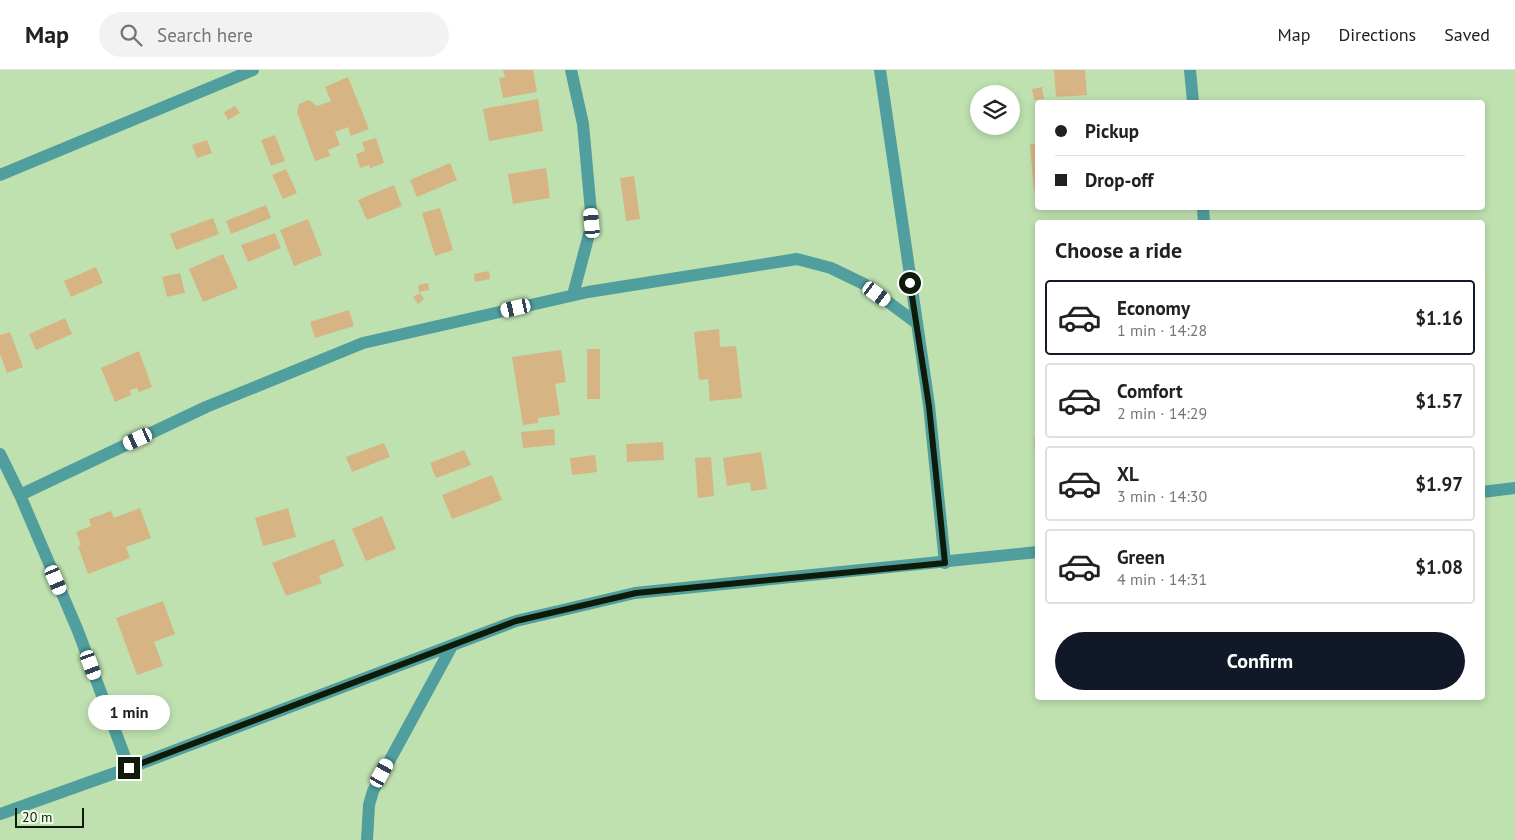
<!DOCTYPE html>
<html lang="en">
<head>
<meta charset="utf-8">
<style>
  :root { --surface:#fff; --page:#f2f2f2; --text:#202124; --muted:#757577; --line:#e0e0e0; --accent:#111827 }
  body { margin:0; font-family:"PT Sans",sans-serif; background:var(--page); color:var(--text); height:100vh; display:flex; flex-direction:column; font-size:19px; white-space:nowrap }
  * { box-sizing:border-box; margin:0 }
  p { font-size:16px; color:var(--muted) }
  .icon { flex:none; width:28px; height:28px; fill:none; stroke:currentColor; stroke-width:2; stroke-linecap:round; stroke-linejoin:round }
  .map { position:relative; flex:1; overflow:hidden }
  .details { position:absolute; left:1035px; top:150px; width:450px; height:480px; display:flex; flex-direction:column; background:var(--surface); border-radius:5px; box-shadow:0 2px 8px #0003 }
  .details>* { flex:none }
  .banner { position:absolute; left:1035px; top:30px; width:450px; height:110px; border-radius:5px; box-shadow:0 2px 8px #0003; display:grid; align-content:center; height:110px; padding:0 20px; background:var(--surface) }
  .tools { position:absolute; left:970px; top:15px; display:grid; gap:10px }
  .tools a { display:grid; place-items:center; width:50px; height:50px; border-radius:50%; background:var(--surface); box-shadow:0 2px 8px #0003; font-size:25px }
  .scale { position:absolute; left:15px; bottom:12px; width:69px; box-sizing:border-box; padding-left:5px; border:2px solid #0f1b09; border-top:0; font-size:14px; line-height:18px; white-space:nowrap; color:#0f1b09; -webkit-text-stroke:4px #ebfce3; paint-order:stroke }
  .end { position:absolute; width:22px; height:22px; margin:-11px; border:6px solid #0f1b09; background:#fff; box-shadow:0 0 0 2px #fff }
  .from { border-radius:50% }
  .bubble { position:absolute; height:35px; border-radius:18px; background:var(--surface); box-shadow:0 2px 8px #0003; font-size:16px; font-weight:700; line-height:35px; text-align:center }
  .car { position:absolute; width:15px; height:30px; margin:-15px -8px; border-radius:6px; box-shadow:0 0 4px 1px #0007; background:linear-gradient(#fff 24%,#345 0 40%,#fff 0 76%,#345 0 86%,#fff 0) }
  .banner b { display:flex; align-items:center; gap:18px; height:48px; font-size:19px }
  .banner b+b { border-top:1px solid var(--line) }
  .banner i { width:12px; height:12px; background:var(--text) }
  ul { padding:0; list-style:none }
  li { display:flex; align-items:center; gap:15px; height:75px; margin:0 10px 8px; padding:0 10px; border:2px solid var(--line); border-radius:5px }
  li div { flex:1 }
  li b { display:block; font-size:19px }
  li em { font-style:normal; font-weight:700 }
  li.on { border-color:var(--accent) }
  li>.icon { width:45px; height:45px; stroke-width:1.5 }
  h2 { padding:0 20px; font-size:22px; line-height:60px }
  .action { display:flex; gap:10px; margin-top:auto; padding:10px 20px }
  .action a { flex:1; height:58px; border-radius:30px; background:var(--accent); color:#fff; font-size:20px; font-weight:700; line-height:58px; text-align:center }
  header { display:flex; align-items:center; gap:30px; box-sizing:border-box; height:70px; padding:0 25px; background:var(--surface); border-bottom:1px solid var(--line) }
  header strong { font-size:24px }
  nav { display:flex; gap:28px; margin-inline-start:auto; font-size:18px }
  .search { width:350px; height:45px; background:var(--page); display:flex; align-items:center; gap:12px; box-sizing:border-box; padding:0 18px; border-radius:28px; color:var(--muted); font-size:19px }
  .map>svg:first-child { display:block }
</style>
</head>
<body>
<header>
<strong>Map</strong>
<div class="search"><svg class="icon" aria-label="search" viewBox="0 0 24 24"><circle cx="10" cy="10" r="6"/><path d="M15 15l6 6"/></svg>Search here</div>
<nav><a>Map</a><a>Directions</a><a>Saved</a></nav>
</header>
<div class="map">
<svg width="1515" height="770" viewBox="0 0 1515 770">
  <rect width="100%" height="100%" fill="#bfe1af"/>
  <path fill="#d7b484" d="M503 0H533L537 22 503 28 499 8 505 7Z
    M1054 0H1085L1087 25 1056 27Z
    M348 7 369 59 351 66 348 57 335 62 340 75 328 80 330 86 315 91 297 42 299 34 309 30 317 36 331 31 325 17Z
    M1042 17 1044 29 1034 30 1032 19Z
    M538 29 543 61 489 71 483 39Z
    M235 36 240 43 228 50 224 42Z
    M275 65 285 91 271 96 261 70Z
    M376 68 384 93 370 98 369 95 360 98 356 84 365 81 362 72Z
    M207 70 212 83 197 88 192 75Z
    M1030 74H1038V120L1034 121Z
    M450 93 457 110 417 127 410 110Z
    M546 98 550 128 513 134 508 104Z
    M286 99 297 123 283 129 272 105Z
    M634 106 640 149 626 151 620 108Z
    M394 115 402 136 367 150 358 130Z
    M266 135 271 148 231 164 226 151Z
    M440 138 453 180 435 186 422 143Z
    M213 148 219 164 176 180 170 164Z
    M308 149 322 185 294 196 280 160Z
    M275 163 281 178 248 192 241 175Z
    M223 184 238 218 203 232 189 199Z
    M96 197 103 213 71 227 64 211Z
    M489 201 490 209 475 212 474 204Z
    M180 203 185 223 167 227 162 207Z
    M428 213 429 220 419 222 418 215Z
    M420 223 424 229 418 234 413 227Z
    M349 240 354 256 315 268 310 252Z
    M65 248 72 264 36 280 29 264Z
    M719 259 720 277 736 276 742 328 710 331 708 309 699 310 694 262Z
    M10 262 23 297 7 303 0 284V265Z
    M587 279H600V329H587Z
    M561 280 566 312 555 314 560 345 538 348V353L523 355 512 287Z
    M139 281 152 317 139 322 137 318 130 320 131 325 115 332 101 298Z
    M554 359 555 375 523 378 521 362Z
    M1034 368H1038V386H1035Z
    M663 372 664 390 627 392 626 374Z
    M384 373 390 387 352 402 346 387Z
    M464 380 471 395 436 408 430 393Z
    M761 382 767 419 751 421 750 412 727 416 723 388Z
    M595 385 597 402 572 405 570 388Z
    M711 387 714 426 698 428 695 388Z
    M492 405 502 430 452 449 442 425Z
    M140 438 151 468 126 477 130 488 88 504 78 476 81 475 76 462 91 456 89 449 111 441 114 448Z
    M288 438 296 467 263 476 255 448Z
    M382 446 396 479 366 491 352 459Z
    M334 469 344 496 319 506 322 513 286 526 272 493Z
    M163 531 175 564 154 572 163 596 137 605 116 548Z"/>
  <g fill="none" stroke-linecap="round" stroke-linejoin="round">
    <path stroke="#519e9e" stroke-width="12" d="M571 0 583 54 592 153 573 225
      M880 0 929 335 945 493
      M1190 0 1193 32
      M0 105 253 0
      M1203 138 1204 152
      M0 384 20 425 78 561 129 698
      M1482 422 1515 418
      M20 425 206 337 363 273 588 222 797 189 831 198 864 214 915 252
      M0 744 129 698 516 551 635 523 1038 482
      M367 770 369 735 373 721 452 576"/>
  </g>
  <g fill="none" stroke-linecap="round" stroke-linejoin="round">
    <path stroke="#0f1b09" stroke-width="6" d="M129 698 516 551 636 523 945 493 929 336 910 213"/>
  </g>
</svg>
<div class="tools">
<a><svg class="icon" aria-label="layers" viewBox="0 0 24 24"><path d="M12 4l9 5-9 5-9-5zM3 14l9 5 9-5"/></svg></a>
</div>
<div class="scale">20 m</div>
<i class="end from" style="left:910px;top:213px"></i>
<i class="end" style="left:129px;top:698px"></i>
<div class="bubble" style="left:88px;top:625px;width:82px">1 min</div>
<i class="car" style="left:592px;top:153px;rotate:355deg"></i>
<i class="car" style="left:877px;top:224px;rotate:126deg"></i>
<i class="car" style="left:516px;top:238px;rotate:257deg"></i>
<i class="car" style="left:138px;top:369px;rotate:245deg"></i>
<i class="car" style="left:56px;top:510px;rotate:157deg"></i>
<i class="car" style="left:91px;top:595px;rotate:160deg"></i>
<i class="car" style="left:382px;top:703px;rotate:29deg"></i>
<div class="banner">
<b><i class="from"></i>Pickup</b>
<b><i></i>Drop-off</b>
</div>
<section class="details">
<h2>Choose a ride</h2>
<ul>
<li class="on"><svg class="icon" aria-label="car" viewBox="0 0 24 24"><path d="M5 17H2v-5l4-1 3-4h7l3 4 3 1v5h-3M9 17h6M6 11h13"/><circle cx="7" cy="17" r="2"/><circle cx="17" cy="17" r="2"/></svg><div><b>Economy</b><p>1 min · 14:28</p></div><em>$1.16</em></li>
<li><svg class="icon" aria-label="car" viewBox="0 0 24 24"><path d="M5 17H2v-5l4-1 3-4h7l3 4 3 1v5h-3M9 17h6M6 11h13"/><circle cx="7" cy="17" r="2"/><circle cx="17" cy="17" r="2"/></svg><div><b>Comfort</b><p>2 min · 14:29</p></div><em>$1.57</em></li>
<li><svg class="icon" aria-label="car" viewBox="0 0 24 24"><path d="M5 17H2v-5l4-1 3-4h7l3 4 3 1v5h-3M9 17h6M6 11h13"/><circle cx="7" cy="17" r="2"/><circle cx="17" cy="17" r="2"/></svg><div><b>XL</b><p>3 min · 14:30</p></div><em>$1.97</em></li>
<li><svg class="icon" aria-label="car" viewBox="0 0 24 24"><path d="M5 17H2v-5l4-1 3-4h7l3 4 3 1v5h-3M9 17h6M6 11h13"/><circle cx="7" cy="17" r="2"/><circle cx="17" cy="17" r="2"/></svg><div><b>Green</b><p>4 min · 14:31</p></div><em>$1.08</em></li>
</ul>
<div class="action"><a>Confirm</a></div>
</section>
</div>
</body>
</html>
